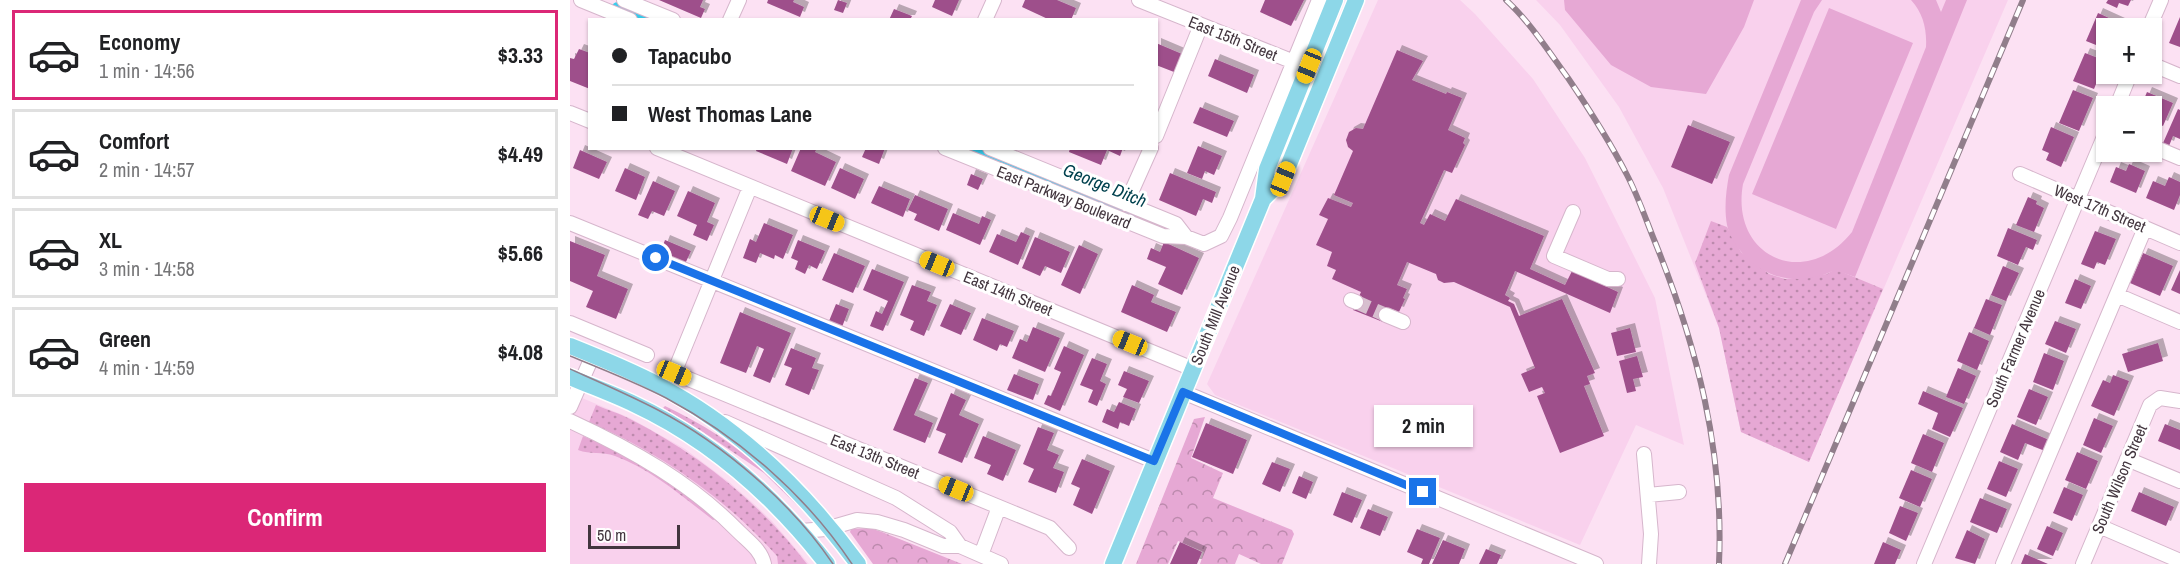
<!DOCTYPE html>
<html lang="en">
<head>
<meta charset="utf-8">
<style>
  :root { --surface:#fff; --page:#f2f2f2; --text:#202124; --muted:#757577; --line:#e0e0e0; --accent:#db2777 }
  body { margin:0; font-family:"Archivo Narrow",sans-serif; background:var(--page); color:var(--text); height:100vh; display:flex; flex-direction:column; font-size:22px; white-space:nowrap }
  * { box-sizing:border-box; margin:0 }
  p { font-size:20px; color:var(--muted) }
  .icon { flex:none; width:33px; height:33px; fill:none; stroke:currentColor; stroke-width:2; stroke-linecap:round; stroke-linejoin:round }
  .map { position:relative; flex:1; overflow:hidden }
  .drawer { display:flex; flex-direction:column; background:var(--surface); width:570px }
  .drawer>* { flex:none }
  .banner { position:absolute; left:18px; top:18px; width:570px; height:132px; border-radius:0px; box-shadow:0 2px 4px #0004; display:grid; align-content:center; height:132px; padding:0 24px; background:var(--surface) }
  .tools { position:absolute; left:1526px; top:18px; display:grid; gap:12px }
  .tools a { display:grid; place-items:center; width:66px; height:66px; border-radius:0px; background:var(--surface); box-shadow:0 2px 4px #0004; font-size:30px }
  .scale { position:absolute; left:18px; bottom:15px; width:92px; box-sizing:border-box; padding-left:6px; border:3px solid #42353e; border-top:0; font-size:16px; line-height:21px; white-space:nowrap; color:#42353e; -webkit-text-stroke:4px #fff; paint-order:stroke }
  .end { position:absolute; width:27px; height:27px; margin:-14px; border:8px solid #1a73e8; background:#fff; box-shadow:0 0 0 3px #fff }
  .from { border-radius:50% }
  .bubble { position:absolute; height:42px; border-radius:0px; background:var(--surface); box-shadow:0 2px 4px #0004; font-size:20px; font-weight:700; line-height:42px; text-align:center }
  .car { position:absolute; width:18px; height:36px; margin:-18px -9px; border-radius:8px; box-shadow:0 0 4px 2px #0007; background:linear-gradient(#f5c518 24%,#345 0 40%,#f5c518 0 76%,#345 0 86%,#f5c518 0) }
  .banner b { display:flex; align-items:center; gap:21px; height:57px; font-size:22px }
  .banner b+b { border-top:2px solid var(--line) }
  .banner i { width:15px; height:15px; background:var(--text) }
  ul { padding:10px 0 0; list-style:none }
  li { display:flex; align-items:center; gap:18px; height:90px; margin:0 12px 9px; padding:0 12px; border:3px solid var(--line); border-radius:0px }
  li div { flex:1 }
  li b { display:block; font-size:22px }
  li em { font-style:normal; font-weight:700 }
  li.active { border-color:var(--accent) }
  li>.icon { width:54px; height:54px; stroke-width:1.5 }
  .primary-button { display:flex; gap:12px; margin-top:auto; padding:12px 24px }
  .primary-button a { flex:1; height:69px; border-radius:0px; background:var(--accent); color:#fff; font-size:24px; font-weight:700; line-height:69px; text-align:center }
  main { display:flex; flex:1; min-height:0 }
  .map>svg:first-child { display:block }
</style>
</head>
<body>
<main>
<section class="drawer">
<ul>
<li class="active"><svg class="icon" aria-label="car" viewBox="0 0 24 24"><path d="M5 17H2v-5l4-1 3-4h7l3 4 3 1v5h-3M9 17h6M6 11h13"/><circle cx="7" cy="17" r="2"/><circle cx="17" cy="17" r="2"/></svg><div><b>Economy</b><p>1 min · 14:56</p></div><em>$3.33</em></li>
<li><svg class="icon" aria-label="car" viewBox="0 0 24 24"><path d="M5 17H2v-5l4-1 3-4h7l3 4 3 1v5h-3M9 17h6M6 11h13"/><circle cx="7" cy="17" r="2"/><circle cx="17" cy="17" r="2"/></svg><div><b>Comfort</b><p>2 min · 14:57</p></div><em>$4.49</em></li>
<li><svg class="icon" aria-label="car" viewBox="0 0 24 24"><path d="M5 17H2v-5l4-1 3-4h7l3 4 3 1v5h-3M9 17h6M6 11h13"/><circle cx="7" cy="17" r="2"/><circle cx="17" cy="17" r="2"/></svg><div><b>XL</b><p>3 min · 14:58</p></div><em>$5.66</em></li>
<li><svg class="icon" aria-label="car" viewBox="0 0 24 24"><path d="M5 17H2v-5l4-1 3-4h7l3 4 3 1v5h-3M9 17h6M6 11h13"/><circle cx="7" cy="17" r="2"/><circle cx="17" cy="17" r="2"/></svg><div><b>Green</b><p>4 min · 14:59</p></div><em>$4.08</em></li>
</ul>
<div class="primary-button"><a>Confirm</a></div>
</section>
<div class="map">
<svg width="1610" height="564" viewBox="0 0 1610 564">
  <defs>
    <pattern id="grass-dots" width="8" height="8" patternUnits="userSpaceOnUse" patternTransform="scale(1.5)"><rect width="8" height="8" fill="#e6a8d4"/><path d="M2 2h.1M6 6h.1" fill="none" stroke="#bc8aad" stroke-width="1.8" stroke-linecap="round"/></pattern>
    <pattern id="park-crowns" width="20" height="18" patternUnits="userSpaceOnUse" patternTransform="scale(1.5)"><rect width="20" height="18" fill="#e6a8d4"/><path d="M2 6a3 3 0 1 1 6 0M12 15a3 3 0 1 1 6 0" fill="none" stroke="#bc8aad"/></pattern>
    <filter id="shadow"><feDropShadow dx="5" dy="-5" stdDeviation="0" flood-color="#0004"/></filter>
  </defs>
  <rect width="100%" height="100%" fill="#fce1f3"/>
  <path fill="#f9d1ed" d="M808 0H890L905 14 963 79 1015 158 1085 298 1114 445 1066 425 1010 545 645 395 637 384Z
    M966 0H1438L1239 462 1171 432 1149 328 1093 188 1049 107 990 25Z
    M0 393 60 418 115 449 159 482 183 503 202 521 239 564H0Z"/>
  <path fill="url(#grass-dots)" d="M1141 221 1157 227 1171 252 1199 274 1215 279 1257 274 1265 269 1313 289 1239 462 1171 432 1149 328 1125 263Z
    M26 405C37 410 49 413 60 419 129 454 190 503 237 564H208L207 556C154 497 92 454 19 422Z
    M95 406C140 427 177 453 213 488 221 496 231 505 237 515L194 473 130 430 93 408Z
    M13 436 53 453 83 470 149 518 143 520C113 497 81 469 45 456 32 451 20 455 8 450Z"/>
  <path fill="url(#park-crowns)" d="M635 417 621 458 653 473 643 498 722 530 724 534 712 564H691L669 554 665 564H630L634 552 608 541 598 564H566L624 419Z
    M300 528 312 532 392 564H303L280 532 281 529Z"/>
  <path fill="#e6a8d4" d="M994 0H1184L1174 27 1136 94 1081 87 1041 65 995 10Z
    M1231 0H1252L1244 12 1173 184C1160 257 1235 291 1282 232L1356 47C1357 29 1353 13 1341 0H1366L1371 12 1376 0H1397L1285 277 1265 270C1233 286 1197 281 1173 254 1166 246 1159 235 1157 225 1154 208 1156 191 1159 175Z
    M1259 8 1343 43 1266 229 1182 194Z"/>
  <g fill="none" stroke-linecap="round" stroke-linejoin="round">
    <path stroke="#37cded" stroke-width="14" d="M48 9 75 20
      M397 148 593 228"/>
  </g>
  <path fill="#9e508b" filter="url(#shadow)" d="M89 0H133L130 7 135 9 131 18Z
    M198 0H224L223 2 234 7 230 17 197 3Z
    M268 0 277 3 273 13 264 10Z
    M365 0H389L382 16 362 7Z
    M455 0H487L506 8 501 20H480L452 7Z
    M695 0H734L721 26 690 12Z
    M1538 0H1561L1558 6 1549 3 1547 8 1536 3Z
    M324 9 342 16 340 20H319Z
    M1528 13 1550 23 1547 28H1536V49L1516 41Z
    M1610 17V47L1599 43Z
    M586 43 612 54 604 72 586 65Z
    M9 49 20 53V89L0 81V58L4 59Z
    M827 50 853 61 842 80 876 94 877 92 892 98 878 130 895 138 893 143 895 145 882 173 874 170 850 223 854 225 860 214 875 221 886 199 974 236 960 269 995 285 1002 271 1048 292 1040 313 945 271 935 295 940 298 938 301 944 304 949 316 992 299 1025 373 1017 376 1020 384 1014 386 1034 436 990 453 967 396 975 393 972 387 959 392 951 374 965 368 940 307 884 282 874 283 868 280 866 274 837 262 827 285 837 289 833 298 835 299 829 312 819 308 813 322 783 310 791 292 762 279 766 270 757 266 762 252 746 245 758 219 749 215 758 198 781 207 783 203 764 195 783 151 778 147 776 140 779 132 786 128 793 129Z
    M1515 53 1528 58 1526 62 1534 65 1524 89 1503 81Z
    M645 59 684 75 677 93 638 76Z
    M1503 90 1523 98 1509 131 1489 123Z
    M1577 92 1603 103 1593 126 1581 121V106H1571Z
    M630 107 664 121 657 137 623 123Z
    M1608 109 1610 110V139L1603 136 1599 146 1593 143Z
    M1118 125 1160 142 1142 184 1101 167Z
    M1481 127 1504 137 1491 167 1476 160 1479 153 1472 150Z
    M628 146 652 156 644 175 635 171 632 179 617 173Z
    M187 148H223L217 164 186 151Z
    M231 148H247L245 152 266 162 255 186 221 171Z
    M296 148H315L309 164 292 157Z
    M500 148H553L550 156 537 150 531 165 499 152Z
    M10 150 37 162 29 179 3 168Z
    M1559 164 1575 171 1566 193 1540 182 1546 167 1556 171Z
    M55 168 75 177 66 200 45 191Z
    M270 168 294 179 285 199 261 188Z
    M600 173 646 192 642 203 633 199 626 216 589 200Z
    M401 174 413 179 408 190 397 185Z
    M1599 177 1610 182V195L1604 210 1576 198 1583 181 1595 186Z
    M83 181 105 191 94 216 82 211 78 219 68 215Z
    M309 186 340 199 333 217 301 203Z
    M118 191 145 203 137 222 144 225 137 241 123 235 127 225 107 216Z
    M345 195 378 209 369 231 344 220 347 214 338 210Z
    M1458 197 1467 201 1466 204 1474 208 1464 232 1446 225Z
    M383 213 409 224 412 216 421 220 410 245 376 230Z
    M194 223 223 235 213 259 205 255 204 259 190 253 186 263 173 258 180 239 186 242Z
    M1438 228 1467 240 1463 250 1456 247 1448 265 1427 256Z
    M1525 231 1546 239 1535 265 1527 262 1524 269 1511 264Z
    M451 232 460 236 448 265 419 252 427 234 446 242Z
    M465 237 500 252 491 273 475 266 470 276 452 268Z
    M95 240 121 251 115 264 90 253Z
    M228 240 255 251 247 269 239 265 235 274 225 269 228 261 221 258Z
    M0 241 35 255 27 276 58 289 46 319 16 307 23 291 0 281Z
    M594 242 629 258 612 295 588 284 596 267 577 259 581 248 590 252Z
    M509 245 528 254 510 294 491 285Z
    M264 253 295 266 283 293 252 280Z
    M1573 253 1603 266 1590 296 1560 283Z
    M1433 266 1449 273 1436 301 1421 295Z
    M302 269 334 282 313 331 300 326 306 311 312 314 318 301 293 290Z
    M1610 270V294L1601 290Z
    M1505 279 1521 286 1511 309 1495 303Z
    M342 285 361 292 357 301 367 305 354 336 340 330 344 321 330 315Z
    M562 285 584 295 581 302 606 312 597 332 551 312Z
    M1416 299 1432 305 1420 335 1404 328Z
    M266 304 279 309 272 327 259 321Z
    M380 304 401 313 391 335 370 326Z
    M170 312 221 333 200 383 183 376 194 349 187 346 176 373 150 363Z
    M412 318 444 331 437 347 430 344 427 351 403 340Z
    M1485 321 1506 329 1496 353 1475 344Z
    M463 327 490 338 475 372 442 358 450 339 457 342Z
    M1060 328 1066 352 1047 356 1041 333Z
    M1399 332 1419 341 1407 370 1387 361Z
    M1588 343 1593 361 1558 372 1552 354Z
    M494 346 514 355 490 411 474 404 478 395 481 396 491 372 484 369Z
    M221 348 246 358 242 368 249 370 239 395 215 385 222 368 214 365Z
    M1474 353 1494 361 1483 390 1463 382Z
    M1067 356 1073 377 1063 379 1066 391 1057 393 1049 361Z
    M522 358 537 364 530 381 536 384 527 406 518 402 523 390 510 385Z
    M1388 368 1406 376 1394 404 1376 397Z
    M554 371 579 381 569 403 553 397 557 389 548 385Z
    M444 374 469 384 463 400 437 390Z
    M1543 375 1559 381 1544 416 1521 406 1533 380 1540 383Z
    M345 378 358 383 344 415 363 423 355 443 323 430Z
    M1459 389 1478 397 1466 425 1447 417Z
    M1353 391 1393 408 1380 437 1362 429 1368 413 1348 404Z
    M381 393 396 400 389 415 409 424 392 463 368 453 376 434 366 430Z
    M549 402 566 409 559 426 550 422 548 429 532 422 537 409 544 412Z
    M1524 418 1543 426 1531 453 1513 445Z
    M636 423 677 440 663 474 622 457Z
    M1442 424 1479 440 1475 451 1455 443 1448 460 1430 452Z
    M1595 424 1610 430V450L1588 441Z
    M468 427 484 433 477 450 489 455 483 468 494 472 486 493 458 482 464 469 453 464Z
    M1353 434 1374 443 1362 472 1341 463Z
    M413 436 446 450 433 481 417 474 421 465 404 458Z
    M1507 452 1528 461 1516 489 1495 480Z
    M512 459 540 471 522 514 503 505 510 488 501 484Z
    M1429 461 1448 469 1436 497 1417 489Z
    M702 462 720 469 710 492 692 484Z
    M1341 470 1362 479 1350 507 1329 498Z
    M729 476 743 482 736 499 722 493Z
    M1494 487 1513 495 1502 521 1483 513Z
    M772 492 792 500 782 523 763 515Z
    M1569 492 1604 507 1596 526 1561 511Z
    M1410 498 1437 509 1427 533 1400 522Z
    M1330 506 1348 513 1336 541 1319 533Z
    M798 509 818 517 810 536 790 528Z
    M1477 526 1493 533 1483 556 1467 549Z
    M847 529 870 538 859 564H851L853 559 837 552Z
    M1397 530 1415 539 1405 564 1385 558Z
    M873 540 895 549 889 564H862Z
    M610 542 632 552 627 564H600Z
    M1313 542 1331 550 1325 564H1304Z
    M916 549 931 555 927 564H909Z
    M1455 554 1478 564H1451Z"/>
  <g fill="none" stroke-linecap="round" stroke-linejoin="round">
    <path stroke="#d7bfcf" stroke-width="14" stroke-dasharray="14 7" stroke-linecap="butt" d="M786 302 816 315"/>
    <g stroke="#d6b6cc" stroke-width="16">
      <path id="minor" d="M11 0 60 20
        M54 0 103 20
        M569 0 724 62
        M160 20 169 0
        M415 20 424 0
        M1579 28 1591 0
        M1581 64 1610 76
        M1547 106 1560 74
        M0 113 20 121
        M586 136 631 25
        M1581 146 1610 158
        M87 148 623 369
        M375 148 593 236 616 237 634 244 651 236 660 218 749 0
        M420 148 606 224 616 237
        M1450 174 1610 243
        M180 187 104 373 480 528 499 548
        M556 204 581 148
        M1003 212 984 256 1038 279H1048
        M0 223 584 461
        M1547 295 1610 322
        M781 300 786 302
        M816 315 833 322
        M0 323 77 355
        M613 392 1026 564
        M0 407 23 355
        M0 421C63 450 121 483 169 532 179 542 191 550 194 564
        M155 422 326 498 380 532 390 546
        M1074 454 1081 534 1079 564
        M1557 459 1610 481
        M1078 495 1109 492
        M1529 526 1610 561
        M231 531 256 529 287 520 307 522 334 530 373 546H390L431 564
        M411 555 429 507
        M1354 564 1536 132
        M1433 564 1575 228
        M1513 564 1580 405 1590 398 1610 401"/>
    </g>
    <g stroke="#fff" stroke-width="19">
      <path id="major" d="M693 199 713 179 786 0
        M0 346C30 358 60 370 88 385 169 427 234 491 288 564
        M0 377C21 386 43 394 64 404 141 440 205 497 257 564
        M543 564 693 199 697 169 765 0"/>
    </g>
    <use href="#minor" stroke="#fff" stroke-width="14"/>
    <use href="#major" stroke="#8dd7e8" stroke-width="16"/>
    <path stroke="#917e8b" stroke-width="1.5" d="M0 356C32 369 65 382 96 398 169 437 236 495 282 564
      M0 369C29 382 59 395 88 410 153 444 222 503 263 564"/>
    <g stroke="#917e8b" stroke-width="6">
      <path id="rail" d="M936 0C960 22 979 52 998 78 1019 109 1040 142 1057 175 1068 196 1076 220 1085 242 1127 346 1154 451 1149 564
        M1215 564 1453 0"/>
    </g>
    <use href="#rail" stroke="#fff" stroke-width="4" stroke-dasharray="11" stroke-linecap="butt"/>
  </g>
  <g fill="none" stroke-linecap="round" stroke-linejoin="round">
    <path stroke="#1a73e8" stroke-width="8" d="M86 258 584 461 613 392 853 492"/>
  </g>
  <g text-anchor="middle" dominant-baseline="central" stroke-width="6" stroke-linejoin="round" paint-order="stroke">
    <g font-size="16" fill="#42353e" stroke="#fff">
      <text transform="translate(663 38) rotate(22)">East 15th Street</text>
      <text transform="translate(494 197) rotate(22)">East Parkway Boulevard</text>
      <text transform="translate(1530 208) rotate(23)">West 17th Street</text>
      <text transform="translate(438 293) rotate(22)">East 14th Street</text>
      <text transform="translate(645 315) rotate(-68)">South Mill Avenue</text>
      <text transform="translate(1445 348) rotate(-67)">South Farmer Avenue</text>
      <text transform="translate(305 456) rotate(22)">East 13th Street</text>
      <text transform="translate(1549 479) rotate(-67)">South Wilson Street</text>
    </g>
    <g font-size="18" font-style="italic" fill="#00414e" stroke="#fff">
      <text transform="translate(535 185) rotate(22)">George Ditch</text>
    </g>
  </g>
</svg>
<div class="tools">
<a>+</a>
<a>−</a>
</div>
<div class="scale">50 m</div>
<i class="end from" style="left:86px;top:258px"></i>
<i class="end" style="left:853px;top:492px"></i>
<div class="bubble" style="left:804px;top:405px;width:99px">2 min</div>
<i class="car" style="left:739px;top:66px;rotate:202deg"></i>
<i class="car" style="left:713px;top:179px;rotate:22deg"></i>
<i class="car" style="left:257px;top:219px;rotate:112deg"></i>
<i class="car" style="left:367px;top:264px;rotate:292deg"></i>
<i class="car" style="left:560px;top:343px;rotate:292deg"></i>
<i class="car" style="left:104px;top:373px;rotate:113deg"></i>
<i class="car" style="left:386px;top:489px;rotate:292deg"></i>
<div class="banner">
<b><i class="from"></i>Tapacubo</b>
<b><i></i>West Thomas Lane</b>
</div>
</div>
</main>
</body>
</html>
